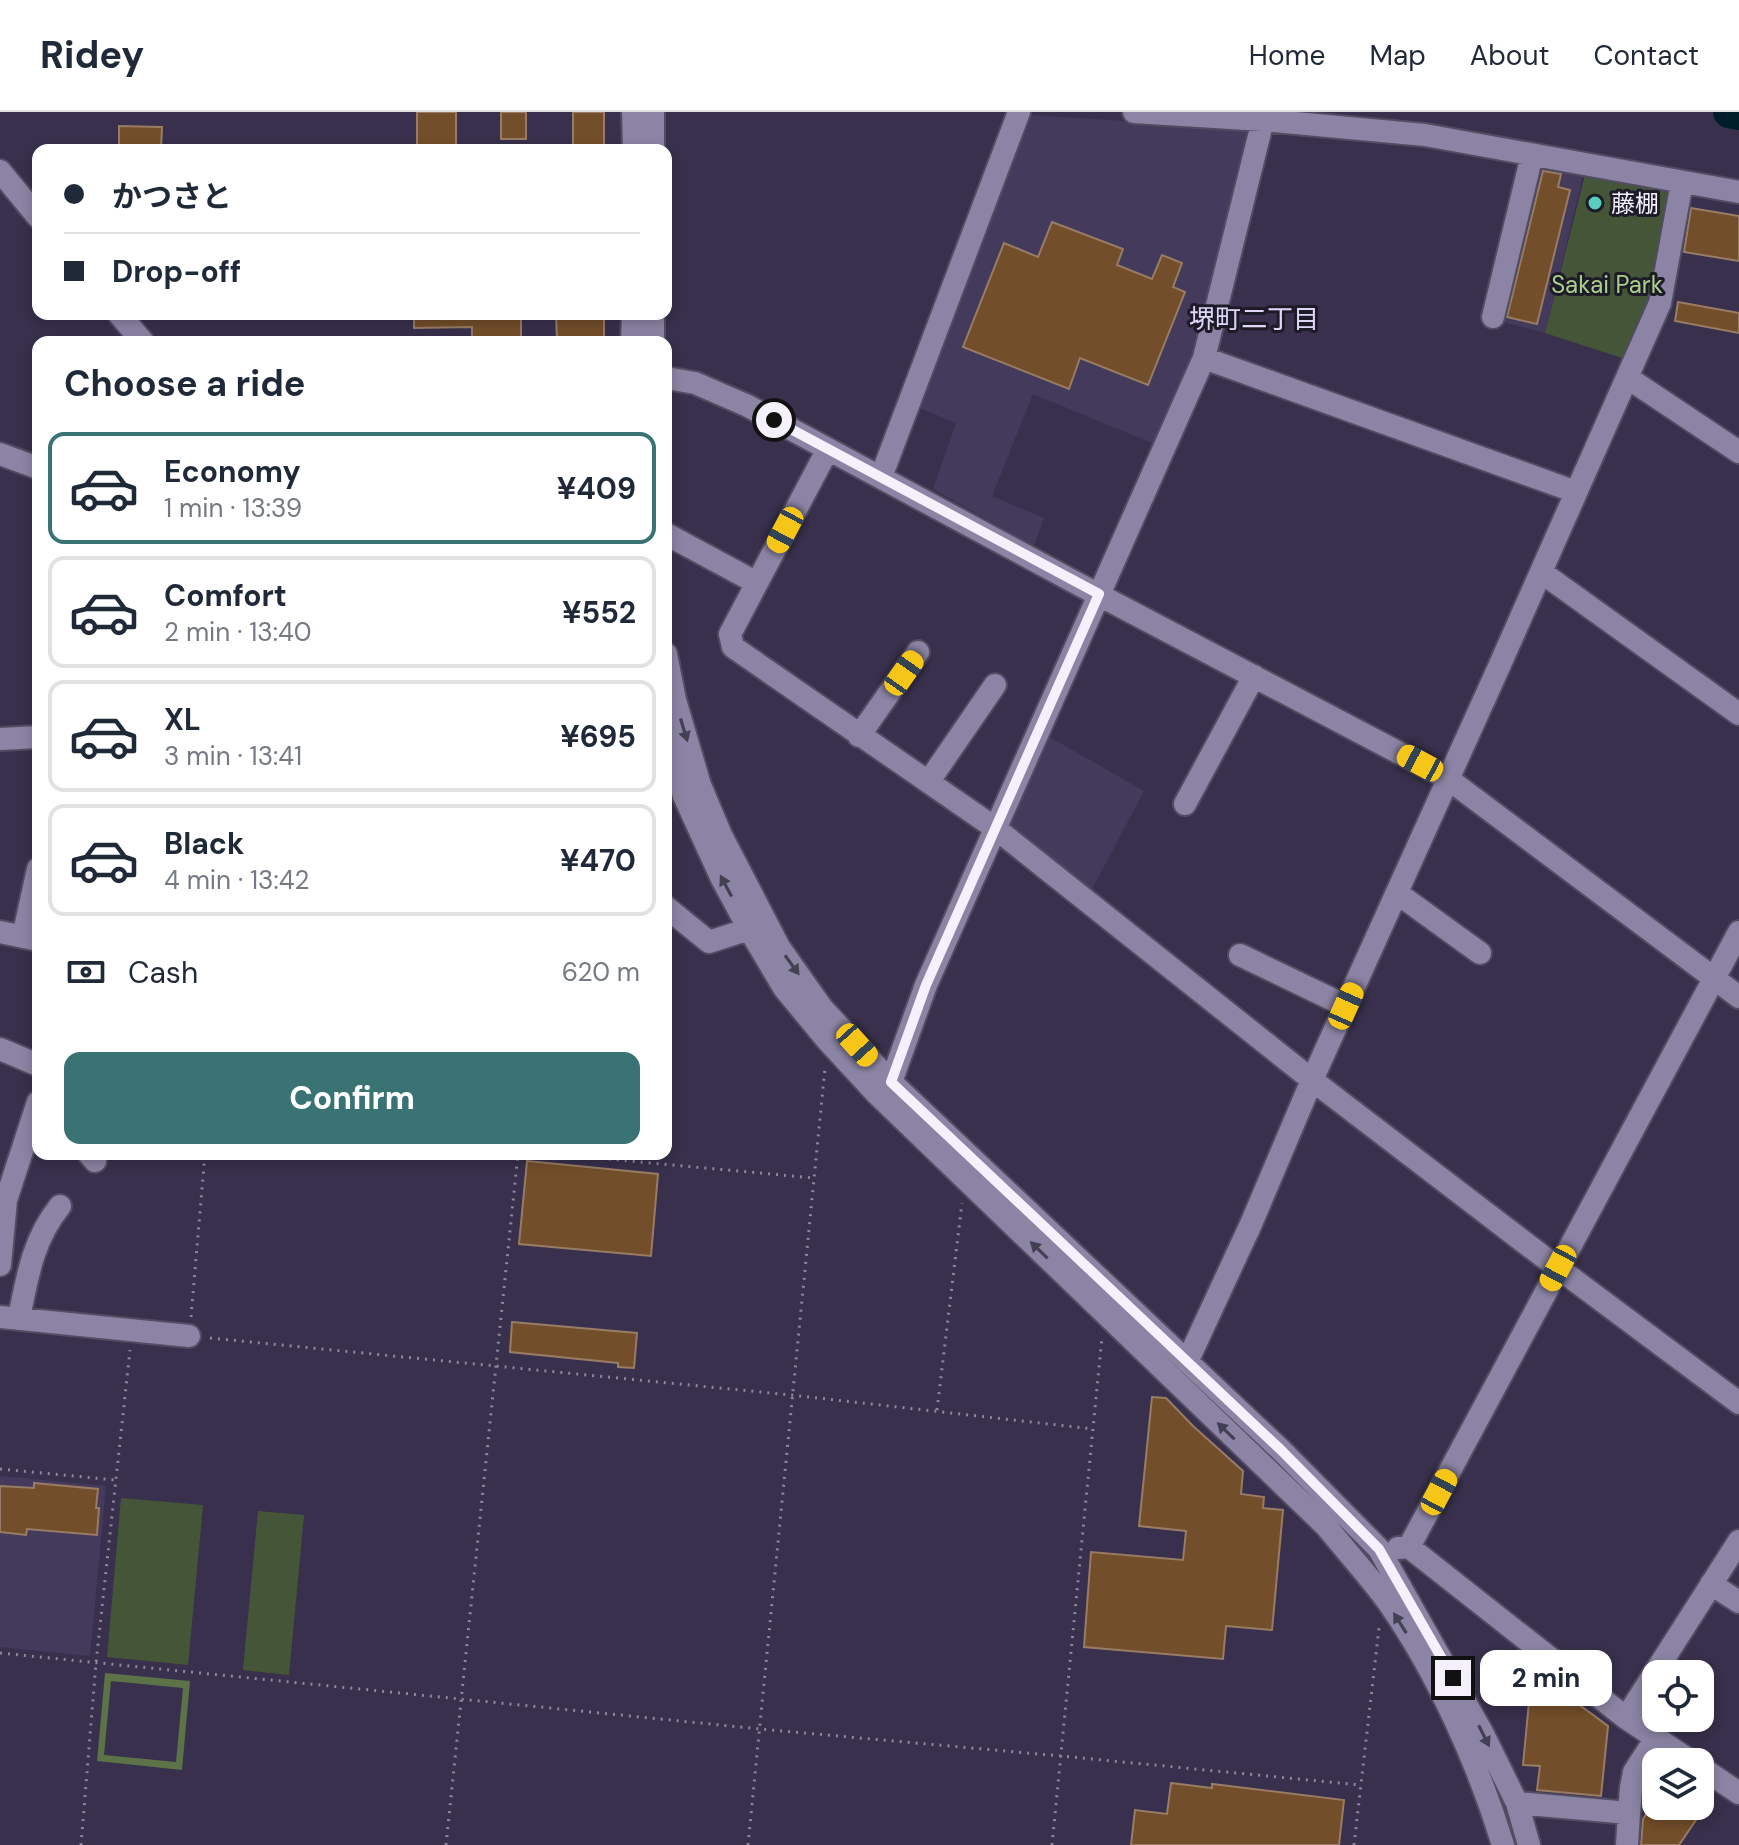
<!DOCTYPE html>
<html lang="en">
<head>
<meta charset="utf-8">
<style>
  :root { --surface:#fff; --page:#f2f2f3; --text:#1f2937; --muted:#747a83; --line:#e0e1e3; --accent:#397374 }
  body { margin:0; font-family:"DM Sans","Noto Sans JP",sans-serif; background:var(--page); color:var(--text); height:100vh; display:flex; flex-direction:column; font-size:30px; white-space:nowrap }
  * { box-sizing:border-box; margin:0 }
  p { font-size:26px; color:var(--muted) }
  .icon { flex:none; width:44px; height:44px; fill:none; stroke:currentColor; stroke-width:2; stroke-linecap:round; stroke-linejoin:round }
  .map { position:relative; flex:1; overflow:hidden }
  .drawer { position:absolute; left:32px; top:224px; width:640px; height:824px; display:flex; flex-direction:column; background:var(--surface); border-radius:16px; box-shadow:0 4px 12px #0003 }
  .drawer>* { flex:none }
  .top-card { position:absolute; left:32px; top:32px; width:640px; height:176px; border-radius:16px; box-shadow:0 4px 12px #0003; display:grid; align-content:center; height:176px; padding:0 32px; background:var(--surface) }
  .buttons { position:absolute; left:1642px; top:1548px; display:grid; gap:16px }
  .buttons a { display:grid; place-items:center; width:72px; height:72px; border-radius:16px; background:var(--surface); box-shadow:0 4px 12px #0003; font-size:40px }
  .end { position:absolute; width:36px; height:36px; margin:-18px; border:10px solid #f4f1fc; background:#111; box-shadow:0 0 0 4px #111 }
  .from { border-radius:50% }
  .bubble { position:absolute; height:56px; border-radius:16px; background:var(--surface); box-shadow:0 4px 12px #0003; font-size:26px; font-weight:700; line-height:56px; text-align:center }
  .car { position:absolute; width:24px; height:48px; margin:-24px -12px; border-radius:10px; box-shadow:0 0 6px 2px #0007; background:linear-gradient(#f5c518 24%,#345 0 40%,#f5c518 0 76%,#345 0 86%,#f5c518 0) }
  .top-card b { display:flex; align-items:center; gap:28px; height:76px; font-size:30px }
  .top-card b+b { border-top:2px solid var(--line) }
  .top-card i { width:20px; height:20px; background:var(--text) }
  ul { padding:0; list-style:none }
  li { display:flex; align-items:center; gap:24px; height:112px; margin:0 16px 12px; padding:0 16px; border:4px solid var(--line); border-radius:16px }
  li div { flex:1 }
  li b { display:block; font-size:30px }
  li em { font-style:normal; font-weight:700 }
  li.on { border-color:var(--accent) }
  li>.icon { width:72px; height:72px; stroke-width:1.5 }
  h2 { padding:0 32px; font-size:36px; line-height:96px }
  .pay { display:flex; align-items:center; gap:20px; height:88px; padding:0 32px; font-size:30px }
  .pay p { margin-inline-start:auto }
  .primary-button { display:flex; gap:16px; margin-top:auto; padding:16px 32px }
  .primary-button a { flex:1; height:92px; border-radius:16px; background:var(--accent); color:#fff; font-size:32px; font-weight:700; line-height:92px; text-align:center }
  header { display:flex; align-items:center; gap:48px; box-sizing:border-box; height:112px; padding:0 40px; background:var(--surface); border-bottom:2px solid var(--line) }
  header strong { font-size:38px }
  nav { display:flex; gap:44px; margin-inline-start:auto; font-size:28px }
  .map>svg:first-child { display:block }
</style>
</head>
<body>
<header>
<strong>Ridey</strong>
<nav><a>Home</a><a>Map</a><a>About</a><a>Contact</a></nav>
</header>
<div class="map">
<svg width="1739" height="1733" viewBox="0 0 1739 1733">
  <rect width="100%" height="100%" fill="#38304c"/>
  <path fill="#443b5c" d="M1027 3 1243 16 1253 22 1191 251 1154 332 1033 282 992 384 1044 406 1034 434 933 377 956 311 915 294Z
    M1535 49 1584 59 1545 221 1496 208Z
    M1048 624 1144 679 1090 781 1015 722 1010 711Z
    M0 1364 106 1374 90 1544 0 1535Z"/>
  <path fill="#455638" d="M1586 59 1671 75 1652 187 1625 247 1545 221Z
    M121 1386 203 1393 188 1553 107 1545Z
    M258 1399 304 1403 289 1563 243 1558Z"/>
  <path fill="#5c7347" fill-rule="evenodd" d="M105 1561 190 1569 182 1658 97 1649ZM111 1569 183 1576 176 1650 104 1643Z"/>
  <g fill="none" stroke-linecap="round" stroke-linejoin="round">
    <path stroke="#001e29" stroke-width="32" d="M1729 0 1739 2"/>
  </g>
  <path fill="#734e2a" stroke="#987c64" stroke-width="2" d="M417 0H456V38H417Z
    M501 0H526V27H501Z
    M573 0H604V38H573Z
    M119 14 162 15 161 38H119Z
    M1543 59 1561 62 1558 75 1570 78 1537 212 1507 205Z
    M1691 96 1739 104V149L1684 140Z
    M1052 110 1123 137 1117 153 1152 167 1162 143 1182 151 1173 175 1185 180 1148 273 1080 246 1069 277 963 235 1004 131 1038 145Z
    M1678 190 1739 201V221L1675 209Z
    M414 202H521V230H472V215L414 216Z
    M556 202H604V228L557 229Z
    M527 1049 658 1062 651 1144 519 1132Z
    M512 1210 637 1221 634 1256 618 1255V1251L510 1240Z
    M1152 1285 1166 1286 1193 1314 1243 1359 1241 1382 1264 1385 1263 1396 1283 1398 1272 1518 1226 1514 1223 1547 1084 1535 1091 1440 1183 1448 1186 1419 1139 1414Z
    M34 1371 98 1377 96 1396H99L97 1423 27 1417 26 1423 0 1420V1374L34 1376Z
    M1532 1558 1608 1614 1601 1684 1537 1678 1540 1654 1523 1653Z
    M1171 1671 1212 1676V1672L1344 1688 1339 1733H1131L1135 1698 1167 1702Z
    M1651 1694H1687L1700 1702 1679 1733H1641L1643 1707Z"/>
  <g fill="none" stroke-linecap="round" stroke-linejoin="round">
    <g stroke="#524c62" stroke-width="26">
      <path id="minor" d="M633 0 634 38
        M1134 0 1263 8 1425 23 1739 80
        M653 38V0
        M0 59 38 105
        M119 202 143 230
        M1493 205 1532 43
        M632 230 633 202
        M653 230V202
        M1204 246 1576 380
        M666 266 695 271 748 294 1080 473 1447 666 1739 885
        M1628 266 1739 340
        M828 337 730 522 733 535 995 716 1312 968 1558 1156 1739 1291
        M0 342 38 356
        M881 365 1019 0
        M666 422 757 471
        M1541 460 1739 602
        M666 542 675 588 700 673 721 723 779 835 822 896 891 970 1281 1338 1379 1437 1483 1622 1517 1691 1529 1733
        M666 620 684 684 721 765 749 817 784 876 827 928 876 981 1326 1414C1346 1439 1369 1464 1388 1490 1437 1560 1478 1651 1503 1733
        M859 624 918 540
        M0 627 38 625
        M929 669 995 573
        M1185 692 1254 564
        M1397 781 1480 841
        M666 795 709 830 749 817
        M0 820 38 828
        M23 825 38 757
        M1240 843 1346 894
        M0 937 38 953
        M891 970 926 873 1204 246 1263 8
        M89 1042 95 1049
        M0 1153 6 1088 38 990
        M0 1205 189 1224
        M19 1206C27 1166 33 1127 60 1094
        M1187 1250 1251 1112 1312 968 1498 557 1660 191 1682 70
        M1409 1435 1739 820
        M1398 1436 1409 1435 1626 1606 1692 1650
        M1711 1472 1739 1490
        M1626 1606 1739 1429
        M1700 1655 1739 1681
        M1517 1691 1629 1701 1631 1676 1634 1660 1656 1626
        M1627 1733 1629 1701"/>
    </g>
    <path stroke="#8e889c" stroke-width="3" stroke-dasharray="2 6" stroke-linecap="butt" d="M553 1042 814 1066
      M191 1205 205 1042
      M210 1226 791 1283 1093 1317
      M937 1298 962 1091
      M0 1357 115 1368
      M0 1541 760 1617 1061 1644 1360 1673
      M81 1733 96 1551 130 1238
      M446 1733 518 1042
      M748 1733 825 956
      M1052 1733 1102 1225
      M1354 1733 1379 1516"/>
    <use href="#minor" stroke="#8b84a4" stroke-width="22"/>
  </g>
  <defs><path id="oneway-solid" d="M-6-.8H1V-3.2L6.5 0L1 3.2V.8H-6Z" transform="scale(2)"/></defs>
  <g fill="#444053">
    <use href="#oneway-solid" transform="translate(684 618) rotate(73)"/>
    <use href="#oneway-solid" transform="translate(726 774) rotate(-118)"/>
    <use href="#oneway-solid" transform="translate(792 853) rotate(54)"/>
    <use href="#oneway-solid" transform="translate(1039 1138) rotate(-136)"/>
    <use href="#oneway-solid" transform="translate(1226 1319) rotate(-136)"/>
    <use href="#oneway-solid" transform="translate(1400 1511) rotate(-122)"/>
    <use href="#oneway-solid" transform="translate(1484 1624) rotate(63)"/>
  </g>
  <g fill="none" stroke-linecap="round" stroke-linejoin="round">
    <path stroke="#f4f1fc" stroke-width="10" d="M774 308 1099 482 926 873 891 970 1281 1338 1379 1437 1453 1566"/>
  </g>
  <circle fill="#59cebf" stroke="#1e1b28" stroke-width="3" cx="1595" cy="91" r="8"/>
  <g text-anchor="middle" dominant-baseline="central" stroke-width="6" stroke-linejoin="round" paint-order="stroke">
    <g font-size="24" fill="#f4f1fc" stroke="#1e1b28" text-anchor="start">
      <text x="1611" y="91">藤棚</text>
    </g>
    <g font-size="24" fill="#abd08b" stroke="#1e1b28">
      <text x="1607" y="172">Sakai Park</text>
    </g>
    <g font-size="26" fill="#ded6f9" stroke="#1e1b28">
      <text x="1254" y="207">堺町二丁目</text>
    </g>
  </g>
</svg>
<div class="buttons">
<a><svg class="icon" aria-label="locate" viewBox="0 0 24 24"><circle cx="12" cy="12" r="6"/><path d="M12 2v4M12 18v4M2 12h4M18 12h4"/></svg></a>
<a><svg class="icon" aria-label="layers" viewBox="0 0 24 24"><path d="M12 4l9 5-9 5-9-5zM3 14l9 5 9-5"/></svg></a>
</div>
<i class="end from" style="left:774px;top:308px"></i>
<i class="end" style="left:1453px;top:1566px"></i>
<div class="bubble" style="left:1480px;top:1538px;width:132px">2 min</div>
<i class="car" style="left:785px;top:418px;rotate:208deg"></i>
<i class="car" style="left:904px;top:561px;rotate:35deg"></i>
<i class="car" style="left:1420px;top:651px;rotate:298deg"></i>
<i class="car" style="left:1346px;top:894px;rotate:24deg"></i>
<i class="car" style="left:857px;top:933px;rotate:138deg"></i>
<i class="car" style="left:1558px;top:1156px;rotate:208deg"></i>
<i class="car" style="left:1439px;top:1380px;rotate:28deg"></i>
<div class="top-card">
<b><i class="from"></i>かつさと</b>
<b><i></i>Drop-off</b>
</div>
<section class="drawer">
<h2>Choose a ride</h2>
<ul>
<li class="on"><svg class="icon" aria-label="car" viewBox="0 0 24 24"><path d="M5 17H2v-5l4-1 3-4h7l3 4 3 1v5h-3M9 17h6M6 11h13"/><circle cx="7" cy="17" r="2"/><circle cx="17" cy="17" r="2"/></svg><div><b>Economy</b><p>1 min · 13:39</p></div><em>¥409</em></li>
<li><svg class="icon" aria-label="car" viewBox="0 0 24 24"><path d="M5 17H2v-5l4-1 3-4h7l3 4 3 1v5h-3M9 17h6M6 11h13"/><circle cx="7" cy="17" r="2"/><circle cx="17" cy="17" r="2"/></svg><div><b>Comfort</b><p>2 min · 13:40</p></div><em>¥552</em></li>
<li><svg class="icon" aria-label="car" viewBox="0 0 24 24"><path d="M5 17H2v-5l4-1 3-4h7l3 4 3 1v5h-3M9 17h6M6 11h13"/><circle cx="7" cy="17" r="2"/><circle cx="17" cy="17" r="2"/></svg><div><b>XL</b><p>3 min · 13:41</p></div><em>¥695</em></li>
<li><svg class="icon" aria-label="car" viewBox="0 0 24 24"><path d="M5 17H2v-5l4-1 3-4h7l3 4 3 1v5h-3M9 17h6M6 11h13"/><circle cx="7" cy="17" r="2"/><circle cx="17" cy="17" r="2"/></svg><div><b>Black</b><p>4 min · 13:42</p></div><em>¥470</em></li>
</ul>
<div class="pay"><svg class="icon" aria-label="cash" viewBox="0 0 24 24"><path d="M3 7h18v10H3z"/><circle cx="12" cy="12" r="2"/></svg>Cash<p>620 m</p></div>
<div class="primary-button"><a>Confirm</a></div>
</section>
</div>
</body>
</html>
